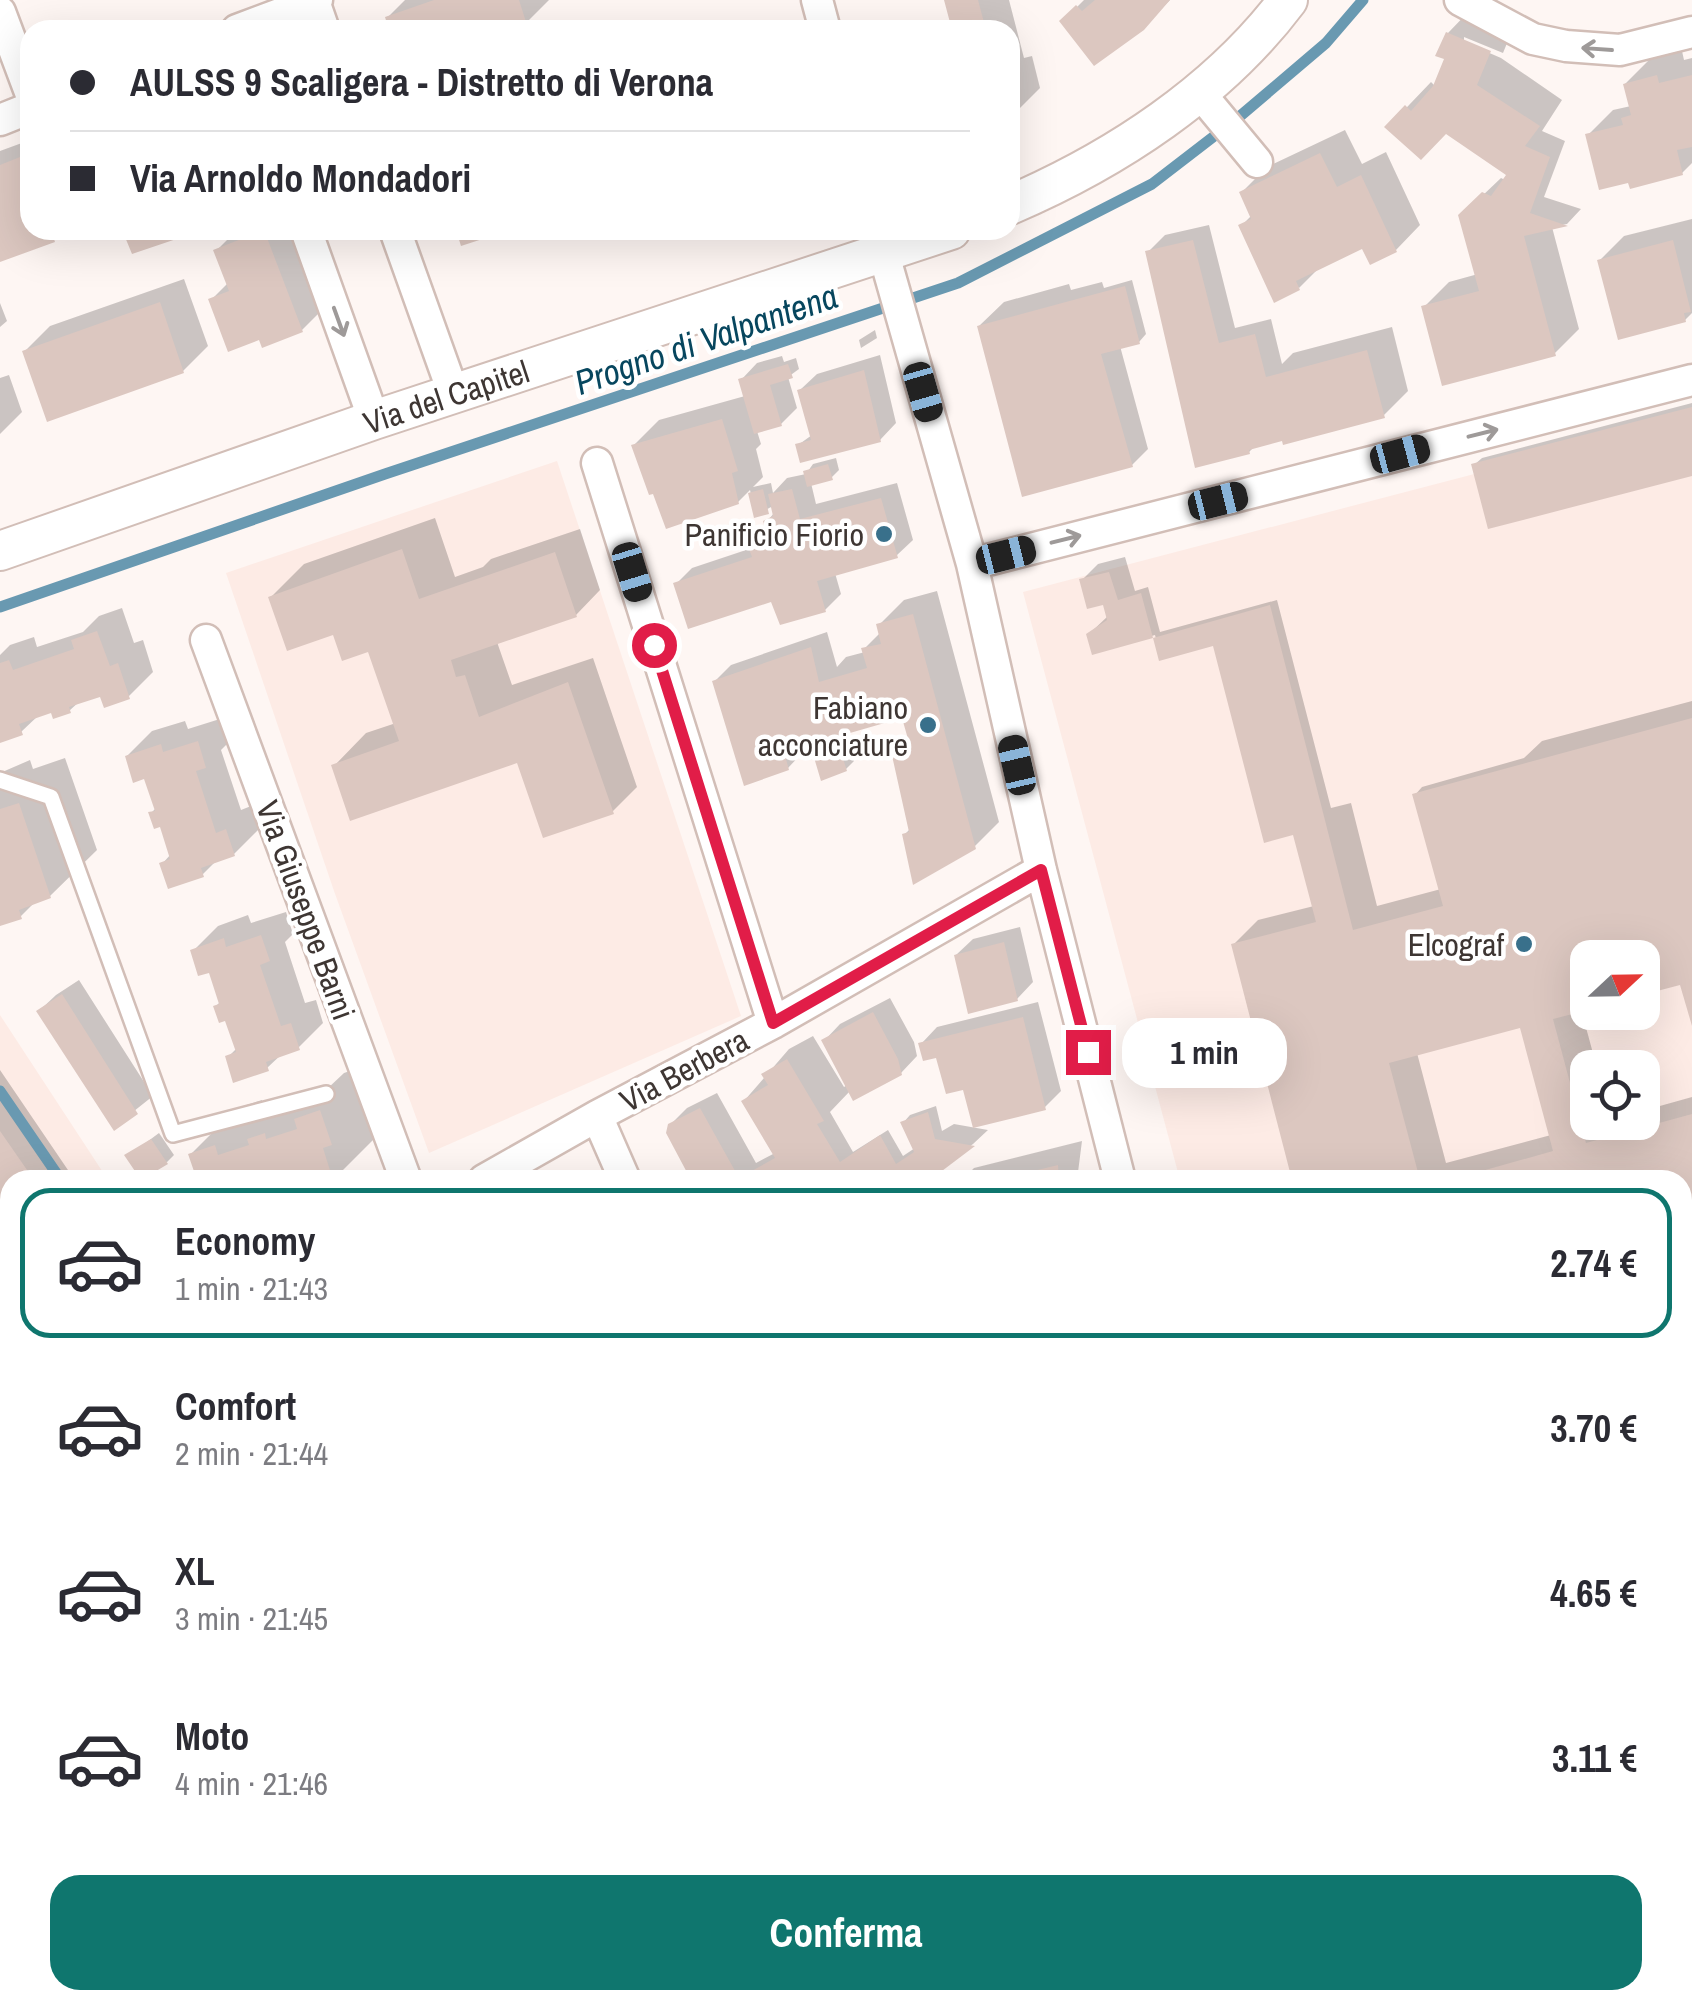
<!DOCTYPE html>
<html lang="it">
<head>
<meta charset="utf-8">
<style>
  :root { --surface:#fff; --page:#f7f7f7; --text:#2b2b33; --muted:#7c7c81; --line:#e1e1e2; --accent:#0f766e }
  body { margin:0; font-family:"Archivo Narrow",sans-serif; background:var(--page); color:var(--text); height:100vh; display:flex; flex-direction:column; font-size:38px; white-space:nowrap }
  * { box-sizing:border-box; margin:0 }
  p { font-size:32px; color:var(--muted) }
  .icon { flex:none; width:55px; height:55px; fill:none; stroke:currentColor; stroke-width:2; stroke-linecap:round; stroke-linejoin:round }
  .map { position:relative; flex:1; overflow:hidden }
  .panel { position:absolute; left:0px; top:1170px; width:1692px; height:840px; display:flex; flex-direction:column; background:var(--surface); border-radius:30px 30px 0 0; box-shadow:0 10px 40px #0002 }
  .panel>* { flex:none }
  .banner { position:absolute; left:20px; top:20px; width:1000px; height:220px; border-radius:30px; box-shadow:0 10px 40px #0002; display:grid; align-content:center; height:220px; padding:0 50px; background:var(--surface) }
  .needle { width:65px; rotate:68deg }
  .buttons { position:absolute; left:1570px; top:940px; display:grid; gap:20px }
  .buttons a { display:grid; place-items:center; width:90px; height:90px; border-radius:20px; background:var(--surface); box-shadow:0 10px 40px #0002; font-size:50px }
  .end { position:absolute; width:45px; height:45px; margin:-22px; border:12px solid #e11d48; background:#fff; box-shadow:0 0 0 5px #fff }
  .from { border-radius:50% }
  .bubble { position:absolute; height:70px; border-radius:30px; background:var(--surface); box-shadow:0 10px 40px #0002; font-size:32px; font-weight:700; line-height:70px; text-align:center }
  .car { position:absolute; width:30px; height:60px; margin:-30px -15px; border-radius:12px; box-shadow:0 0 8px 2px #0007; background:linear-gradient(#222 24%,#8ab4d8 0 40%,#222 0 76%,#8ab4d8 0 86%,#222 0) }
  .banner b { display:flex; align-items:center; gap:35px; height:95px; font-size:38px }
  .banner b+b { border-top:2px solid var(--line) }
  .banner i { width:25px; height:25px; background:var(--text) }
  ul { padding:18px 0 0; list-style:none }
  li { display:flex; align-items:center; gap:30px; height:150px; margin:0 20px 15px; padding:0 30px; border:5px solid transparent; border-radius:30px }
  li div { flex:1 }
  li b { display:block; font-size:38px }
  li em { font-style:normal; font-weight:700 }
  li.current { border-color:var(--accent) }
  li>.icon { width:90px; height:90px; stroke-width:1.5 }
  .button { display:flex; gap:20px; margin-top:auto; padding:20px 50px }
  .button a { flex:1; height:115px; border-radius:30px; background:var(--accent); color:#fff; font-size:40px; font-weight:700; line-height:115px; text-align:center }
  .map>svg:first-child { display:block }
</style>
</head>
<body>
<div class="map">
<svg width="1692" height="2010" viewBox="0 0 1692 2010">
  <rect width="100%" height="100%" fill="#fef6f3"/>
  <path fill="#fdebe5" fill-rule="evenodd" d="M1692 417V2010H1400L1397 2000H1682V1180H1180L1023 592ZM1588 958H1642V1012H1588ZM1588 1068H1642V1122H1588Z
    M557 461 741 1016 429 1153 334 891 226 573Z
    M0 1015 108 1180H10V2000H284L275 2010H0Z"/>
  <path fill="#0003" fill-rule="evenodd" d="M405 0H549L526 23 504 30H392L388 17Z
    M947 0H1009L1024 58 1032 56 1040 88 1015 113 1010 114V30H955Z
    M1084 0H1170L1143 28 1062 22Z
    M1472 8 1514 26 1503 53 1464 37V42L1501 58 1562 100 1542 131 1565 141 1544 197 1581 209 1567 224 1552 227 1579 329 1554 354 1424 307 1449 282 1478 274 1461 216 1501 178 1505 180 1509 174 1446 132 1388 127 1431 82 1435 86 1447 57 1448 33Z
    M1682 51 1684 60 1692 58V163L1682 173 1588 135 1613 110 1631 106 1625 84 1650 59Z
    M1345 130 1362 164 1386 152 1420 225 1396 250 1363 244 1322 265 1299 288 1241 226 1252 215 1242 192 1267 167Z
    M30 140V230H64L54 240 0 256V151Z
    M1692 219V313L1685 320 1599 261 1624 236Z
    M1209 225 1235 328 1271 319 1282 364 1293 353 1392 327 1408 391 1383 416 1255 446 1249 452 1148 252 1165 235Z
    M237 230H298L327 305 302 330 261 336 211 300 228 283 216 251Z
    M184 279 208 346 183 371 25 351 50 326Z
    M1132 280 1146 334 1139 342 1120 346 1148 449 1132 465 979 326 1004 302 1069 284 1071 290 1102 282 1104 288Z
    M0 303 7 321 0 327Z
    M875 330 877 338 861 348 859 340Z
    M880 355 896 423 880 440 798 445 812 435 800 390 817 374Z
    M782 356 784 362 796 358 799 369 788 377 797 408 781 424 757 431 761 444 756 449 763 477 753 487 771 483 773 493 787 478 806 474 813 464 836 458 839 470 831 478 811 483 816 504 897 483 913 540 896 556 835 573 841 594 825 610 676 584 692 568 752 548 749 542 775 512 773 506 756 515 750 490 738 502 634 445 659 420 745 396 741 380 757 363Z
    M9 375 22 412 0 434V378Z
    M1692 403V473L1474 465 1482 458Z
    M435 518 455 577 483 567 491 559 580 529 600 590 576 615 497 642 512 685 593 658 637 787 612 812 518 758 334 766 366 733 396 723 369 649 271 597 304 564Z
    M1125 557 1135 591 1148 587 1160 632 1277 600 1331 808 1351 803 1377 906 1441 889 1415 795 1422 787 1524 758 1542 741 1692 701V1020L1681 982 1642 958H1588L1581 1009 1597 1068H1588V1122H1642V1111L1692 1097V2010H1518L1516 2000H1682V1180H1295L1233 945 1258 920 1314 906 1295 832 1215 643 1161 658 1155 635 1093 652 1089 634 1108 616 1105 602 1082 580 1098 564ZM1522 1025 1551 1135 1446 1163 1417 1053Z
    M937 591 999 822 974 847 904 835 911 828 893 752 901 744 911 742 904 715 844 732 854 761 846 769 812 741 802 744 804 751 788 768 714 682 731 665 827 632 837 667 846 657 865 652 864 649 881 632 879 625 904 600Z
    M122 608 134 643 143 640 153 672 128 697 102 694 80 701 69 711 53 710 40 714 21 732 0 740V655L10 645 34 637 37 647 83 632 99 616Z
    M223 718 230 741 221 750 241 810 251 806 259 829 234 854 217 860 202 875 162 864 171 854 162 824 151 813 156 808 146 776 127 756 152 731 185 721 188 729Z
    M65 758 97 850 50 896 36 901 21 916 0 924V773L30 760 33 769Z
    M286 912 293 934 285 942 305 1003 316 1000 323 1023 298 1048 283 1053 267 1068 228 1057 237 1048 227 1018 216 1006 221 1001 210 969 193 951 218 926 248 915 251 923Z
    M1020 927 1033 982 1017 999 956 955 973 939Z
    M79 980 153 1096 114 1127 39 1011 56 995Z
    M890 998 914 1042 917 1056 901 1073 850 1091 830 1112 853 1152 888 1130 903 1156 915 1148 903 1123 910 1115 936 1106 942 1131 954 1124 988 1130 973 1144 926 1180H879L876 1175 869 1180H694L670 1125 687 1108 717 1093 756 1163 775 1153 744 1101 789 1049 813 1036 844 1087 847 1085 824 1041 840 1024Z
    M1038 1002 1061 1091 1045 1107 965 1085 938 1055 921 1044 937 1027Z
    M367 1065 379 1134 333 1180H199L191 1154 237 1108 262 1100 264 1110 287 1103 296 1093 311 1088 313 1094 327 1089 344 1073Z
    M0 1070 70 1173 63 1180H10V1202L0 1203Z
    M159 1133 174 1155 167 1162 128 1156Z
    M1082 1141 1077 1180H962L974 1168Z
    M376 1171 380 1180H362L368 1174Z
    M579 1171 584 1180H562Z
    M10 1497V1724L0 1725V1499Z
    M10 1750V1880L0 1881V1751Z
    M727 2000H844L845 2003 838 2010H734Z
    M973 2000H1026L1029 2010H956Z
    M1095 2000H1240L1241 2006 1238 2010H1085Z
    M1282 2000H1298L1300 2010H1243Z"/>
  <g fill="none" stroke-linecap="round" stroke-linejoin="round">
    <path stroke="#6999b1" stroke-width="11" d="M0 607 385 474 958 283 1152 184 1239 117 1326 43 1363 0
      M0 1091 61 1180"/>
  </g>
  <path fill="#dcc7c0" d="M434 0H519L527 25 512 30H389L385 17Z
    M944 0H978L986 30H952Z
    M1095 0H1170L1144 30 1094 66 1059 21 1076 5 1082 11Z
    M1446 32 1491 51 1477 85 1540 126 1525 146 1550 157 1530 213 1568 226 1524 236 1556 356 1442 386 1421 306 1479 291 1458 215 1482 192 1491 196 1506 175 1446 134 1421 160 1384 127 1405 105 1411 111 1433 86 1444 59 1435 56Z
    M1657 75 1659 83 1692 75V147L1677 150 1683 175 1630 189 1628 183 1599 190 1585 134 1623 125 1621 118 1631 115 1623 84Z
    M30 153V230H51L55 242 0 262V165Z
    M1320 153 1337 187 1361 175 1397 252 1370 265 1362 249 1296 281 1300 290 1274 303 1238 225 1251 219 1239 192Z
    M131 230H200V231L132 254 125 237 133 235Z
    M264 230 303 332 262 348 259 340 228 352 208 299 229 291 213 250Z
    M456 230H506L507 231 461 246Z
    M1193 240 1219 343 1255 334 1266 377 1367 350 1385 418 1283 445 1282 441 1249 450 1250 454 1195 468 1145 251Z
    M1673 240 1691 312 1684 313 1686 322 1618 340 1597 260Z
    M1125 286 1140 344 1101 354 1133 467 1022 497 977 326Z
    M160 302 184 373 47 422 22 351Z
    M788 364 793 378 770 385 782 426 754 434 738 379Z
    M864 370 881 442 800 463 795 444 811 440 797 390Z
    M1692 407V476L1488 529 1471 464Z
    M722 419 738 471 732 473 739 504 666 529 653 494 649 495 631 445Z
    M828 464 833 480 807 487 803 471Z
    M763 489 769 514 754 518 748 493Z
    M792 489 800 519 881 498 898 558 817 581 826 612 780 625 771 602 688 629 673 583 752 557 746 541 767 533 763 521 773 516 768 494Z
    M402 549 419 599 555 552 577 617 451 660 456 677 465 675 479 717 568 682 614 814 543 838 517 763 350 821 331 765 399 741 368 652 342 661 333 635 287 651 268 597Z
    M1109 572 1118 600 1141 593 1153 638 1092 655 1086 634 1107 620 1103 605 1087 609 1079 579Z
    M1270 605 1353 930 1443 906 1412 794 1692 718V1026L1680 985 1642 995V958H1588V1010L1553 1019 1586 1143 1692 1114V2010H1516L1513 2000H1682V1180H1450L1553 1151 1520 1028 1389 1063 1420 1180H1292L1231 944 1316 922 1293 835 1264 843 1213 646 1159 661 1153 638Z
    M913 614 976 849 913 885 902 834 909 832 891 751 910 746 902 718 836 737 847 771 821 781 810 744 784 752 789 770 744 786 712 681 811 647 819 682 867 668 861 648 881 644 876 624Z
    M97 631 110 666 118 663 130 699 104 708 100 697 69 707 71 713 53 719 51 713 19 724 23 735 0 743V663L9 660 13 670 74 649 71 640Z
    M198 741 206 768 196 771 216 833 226 829 235 856 201 868 204 877 168 889 159 863 170 859 160 827 154 829 148 812 155 811 144 779 133 783 125 756 161 744 163 752Z
    M19 803 51 898 19 910 22 919 0 926V809Z
    M261 935 270 961 260 965 281 1026 291 1023 300 1050 266 1062 269 1071 233 1083 225 1056 236 1052 225 1021 219 1023 213 1006 219 1004 209 973 198 976 190 950 224 938 226 947Z
    M1004 942 1018 1001 968 1014 954 955Z
    M62 994 138 1114 114 1131 36 1011Z
    M873 1012 898 1059 902 1075 853 1101 821 1040Z
    M1023 1017 1046 1110 973 1128 963 1090 946 1094 936 1058 923 1061 918 1043Z
    M787 1059 824 1121 817 1124 840 1162 880 1135 896 1164 914 1152 900 1122 928 1112 935 1139 975 1146 930 1180H876L874 1177 870 1180H691L666 1133 668 1124 700 1108 739 1178 759 1167 775 1158 741 1101 768 1085 761 1074Z
    M320 1110 332 1145 323 1148 333 1180H197L188 1154 215 1145 218 1155 249 1145 247 1139 265 1133 266 1139 297 1129 294 1119Z
    M0 1131 34 1180H10V1204L0 1205Z
    M151 1139 168 1164 141 1180 124 1155Z
    M1058 1165 1059 1180H1000V1179Z
    M10 1518V1727L0 1728V1519Z
    M10 1756V1883L0 1884V1757Z
    M456 2000H534L524 2010H466Z
    M538 2000H563L554 2010H548Z
    M724 2000H803L809 2010H731Z
    M861 2000H947L948 2001 919 2010H865Z
    M1123 2000H1153L1156 2010H1092Z
    M1178 2000H1220L1223 2010H1181Z"/>
  <g fill="none" stroke-linecap="round" stroke-linejoin="round">
    <g stroke="#d2beb7" stroke-width="20">
      <path id="service" d="M0 780 51 797 173 1134 326 1094"/>
    </g>
    <g stroke="#d2beb7" stroke-width="35">
      <path id="minor" d="M817 0 825 30
        M1460 0 1533 39 1566 46 1620 50 1692 32
        M314 1 324 30
        M0 12 30 92
        M237 30 317 0
        M1199 92 1257 162
        M0 120 30 108
        M306 230 374 420
        M395 230 454 395
        M877 230 972 564 1041 870 1120 1180
        M597 463 773 1023
        M972 564 1692 380
        M206 640 406 1180
        M597 1116 625 1180
        M484 1180 597 1116 773 1023 1041 870
        M646 2000 653 2010
        M1039 2000 1043 2010
        M1330 2000 1333 2010
        M323 2010 333 2000"/>
    </g>
    <g stroke="#d2beb7" stroke-width="42">
      <g id="tertiary">
        <path d="M1010 205C1115 160 1219 92 1288 0"/>
        <path id="s1" d="M0 551 374 420 951 230"/>
      </g>
    </g>
    <use href="#service" stroke="#fff" stroke-width="15"/>
    <use href="#minor" stroke="#fff" stroke-width="30"/>
    <use href="#tertiary" stroke="#fff" stroke-width="38"/>
  </g>
  <defs><path id="oneway-shaft" d="M-6 0H5M1.5-3L5.5 0L1.5 3" fill="none" stroke-width="1.6" stroke-linecap="round" stroke-linejoin="round" transform="scale(2.5)"/></defs>
  <g stroke="#9e9a99">
    <use href="#oneway-shaft" transform="translate(1597 49) rotate(-176)"/>
    <use href="#oneway-shaft" transform="translate(339 322) rotate(70)"/>
    <use href="#oneway-shaft" transform="translate(1483 433) rotate(-14)"/>
    <use href="#oneway-shaft" transform="translate(1066 539) rotate(-14)"/>
  </g>
  <g fill="none" stroke-linecap="round" stroke-linejoin="round">
    <path stroke="#e11d48" stroke-width="12" d="M654 645 773 1023 1041 870 1088 1052"/>
  </g>
  <g fill="#39708b" stroke="#fff" stroke-width="4">
    <circle cx="884" cy="534" r="10"/>
    <circle cx="928" cy="725" r="10"/>
    <circle cx="1524" cy="944" r="10"/>
  </g>
  <g text-anchor="middle" dominant-baseline="central" stroke-width="9" stroke-linejoin="round" paint-order="stroke">
    <g font-size="32" fill="#3e3633" stroke="#fff">
      <text stroke="none"><textPath href="#s1" startOffset="472">Via del Capitel</textPath></text>
      <text transform="translate(306 910) rotate(70)">Via Giuseppe Barni</text>
      <text transform="translate(684 1070) rotate(-28)">Via Berbera</text>
    </g>
    <g font-size="32" fill="#3e3633" stroke="#fff" text-anchor="end">
      <text x="864" y="534">Panificio Fiorio</text>
      <text x="908" y="707">Fabiano<tspan x="908" dy="37">acconciature</tspan></text>
      <text x="1504" y="944">Elcograf</text>
    </g>
    <g font-size="35" font-style="italic" fill="#07465e" stroke="#fff">
      <text transform="translate(706 339) rotate(-19)">Progno di Valpantena</text>
    </g>
  </g>
</svg>
<div class="buttons">
<a><svg class="needle" viewBox="-14 -14 28 28"><path d="M0-13l5 13h-10z" fill="#e53935"/><path d="M0 13l5-13h-10z" fill="#7c7c81"/></svg></a>
<a><svg class="icon" aria-label="locate" viewBox="0 0 24 24"><circle cx="12" cy="12" r="6"/><path d="M12 2v4M12 18v4M2 12h4M18 12h4"/></svg></a>
</div>
<i class="end from" style="left:654px;top:645px"></i>
<i class="end" style="left:1088px;top:1052px"></i>
<div class="bubble" style="left:1122px;top:1018px;width:165px">1 min</div>
<i class="car" style="left:923px;top:392px;rotate:164deg"></i>
<i class="car" style="left:1400px;top:454px;rotate:75deg"></i>
<i class="car" style="left:1218px;top:501px;rotate:76deg"></i>
<i class="car" style="left:1006px;top:555px;rotate:76deg"></i>
<i class="car" style="left:632px;top:572px;rotate:163deg"></i>
<i class="car" style="left:1017px;top:765px;rotate:347deg"></i>
<div class="banner">
<b><i class="from"></i>AULSS 9 Scaligera - Distretto di Verona</b>
<b><i></i>Via Arnoldo Mondadori</b>
</div>
<section class="panel">
<ul>
<li class="current"><svg class="icon" aria-label="car" viewBox="0 0 24 24"><path d="M5 17H2v-5l4-1 3-4h7l3 4 3 1v5h-3M9 17h6M6 11h13"/><circle cx="7" cy="17" r="2"/><circle cx="17" cy="17" r="2"/></svg><div><b>Economy</b><p>1 min · 21:43</p></div><em>2.74 €</em></li>
<li><svg class="icon" aria-label="car" viewBox="0 0 24 24"><path d="M5 17H2v-5l4-1 3-4h7l3 4 3 1v5h-3M9 17h6M6 11h13"/><circle cx="7" cy="17" r="2"/><circle cx="17" cy="17" r="2"/></svg><div><b>Comfort</b><p>2 min · 21:44</p></div><em>3.70 €</em></li>
<li><svg class="icon" aria-label="car" viewBox="0 0 24 24"><path d="M5 17H2v-5l4-1 3-4h7l3 4 3 1v5h-3M9 17h6M6 11h13"/><circle cx="7" cy="17" r="2"/><circle cx="17" cy="17" r="2"/></svg><div><b>XL</b><p>3 min · 21:45</p></div><em>4.65 €</em></li>
<li><svg class="icon" aria-label="car" viewBox="0 0 24 24"><path d="M5 17H2v-5l4-1 3-4h7l3 4 3 1v5h-3M9 17h6M6 11h13"/><circle cx="7" cy="17" r="2"/><circle cx="17" cy="17" r="2"/></svg><div><b>Moto</b><p>4 min · 21:46</p></div><em>3.11 €</em></li>
</ul>
<div class="button"><a>Conferma</a></div>
</section>
</div>
</body>
</html>
